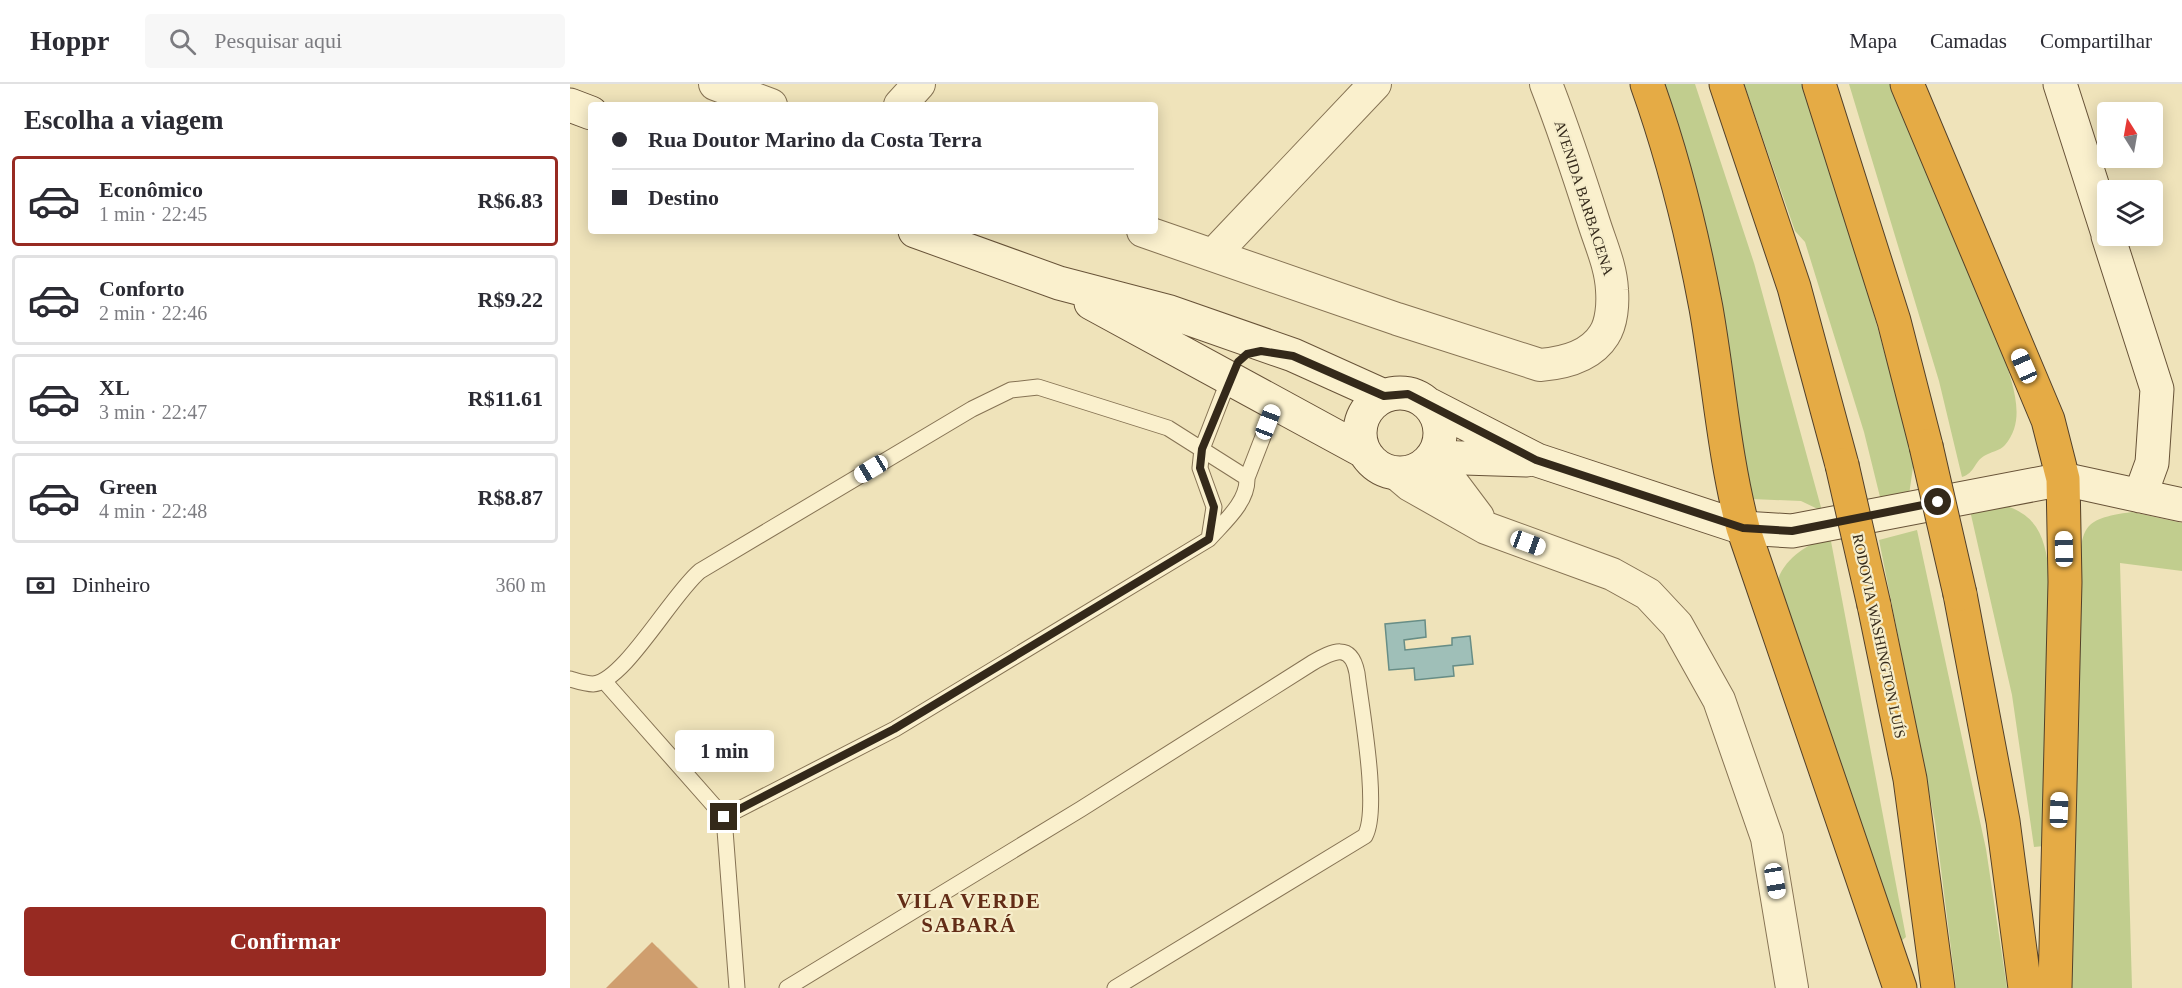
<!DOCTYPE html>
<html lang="pt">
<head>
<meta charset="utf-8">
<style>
  :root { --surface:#fff; --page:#f7f7f7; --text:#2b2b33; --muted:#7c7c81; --line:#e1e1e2; --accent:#972a22 }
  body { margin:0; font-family:"Times New Roman",serif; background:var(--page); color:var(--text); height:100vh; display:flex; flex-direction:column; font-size:22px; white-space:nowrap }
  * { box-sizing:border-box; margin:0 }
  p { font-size:20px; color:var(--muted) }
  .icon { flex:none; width:33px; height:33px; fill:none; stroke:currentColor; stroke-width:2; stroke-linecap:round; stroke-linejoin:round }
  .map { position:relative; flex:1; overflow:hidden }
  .sheet { display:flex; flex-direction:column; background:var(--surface); width:570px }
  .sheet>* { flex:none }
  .hud { position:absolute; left:18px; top:18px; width:570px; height:132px; border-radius:6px; box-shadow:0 3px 15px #0003; display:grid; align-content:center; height:132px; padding:0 24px; background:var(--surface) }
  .needle { width:39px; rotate:349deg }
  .controls { position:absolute; left:1527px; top:18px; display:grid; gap:12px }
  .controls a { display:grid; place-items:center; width:66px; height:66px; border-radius:6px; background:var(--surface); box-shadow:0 3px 15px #0003; font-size:30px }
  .end { position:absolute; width:27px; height:27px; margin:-14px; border:8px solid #34291a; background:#fff; box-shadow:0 0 0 3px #fff }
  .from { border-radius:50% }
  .bubble { position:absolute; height:42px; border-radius:6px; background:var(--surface); box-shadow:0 3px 15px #0003; font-size:20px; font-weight:800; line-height:42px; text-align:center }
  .car { position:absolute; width:18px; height:36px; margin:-18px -9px; border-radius:8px; box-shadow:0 0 4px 2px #0007; background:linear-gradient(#fff 24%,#345 0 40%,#fff 0 76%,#345 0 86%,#fff 0) }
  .hud b { display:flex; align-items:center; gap:21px; height:57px; font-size:22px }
  .hud b+b { border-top:2px solid var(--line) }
  .hud i { width:15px; height:15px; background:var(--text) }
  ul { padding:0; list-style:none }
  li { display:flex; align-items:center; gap:18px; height:90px; margin:0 12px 9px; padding:0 12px; border:3px solid var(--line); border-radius:6px }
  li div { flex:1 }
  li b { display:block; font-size:22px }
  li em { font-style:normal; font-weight:800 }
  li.current { border-color:var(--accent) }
  li>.icon { width:54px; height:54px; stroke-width:1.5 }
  h2 { padding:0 24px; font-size:27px; line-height:72px }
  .pay { display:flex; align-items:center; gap:15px; height:66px; padding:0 24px; font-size:22px }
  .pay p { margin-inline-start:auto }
  .cta { display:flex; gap:12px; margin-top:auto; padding:12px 24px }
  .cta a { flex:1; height:69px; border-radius:6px; background:var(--accent); color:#fff; font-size:24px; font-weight:800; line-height:69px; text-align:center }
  header { display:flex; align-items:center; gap:36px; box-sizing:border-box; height:84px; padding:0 30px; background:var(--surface); border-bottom:2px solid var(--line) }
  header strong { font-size:28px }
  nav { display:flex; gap:33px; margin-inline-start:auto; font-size:21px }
  .search { width:420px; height:54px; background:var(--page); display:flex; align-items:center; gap:15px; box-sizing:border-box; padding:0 21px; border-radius:6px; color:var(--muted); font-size:22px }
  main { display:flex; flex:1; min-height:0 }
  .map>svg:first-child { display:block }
</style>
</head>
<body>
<header>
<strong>Hoppr</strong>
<div class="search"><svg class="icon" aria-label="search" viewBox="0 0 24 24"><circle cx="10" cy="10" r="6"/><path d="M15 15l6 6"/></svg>Pesquisar aqui</div>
<nav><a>Mapa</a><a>Camadas</a><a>Compartilhar</a></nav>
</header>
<main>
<section class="sheet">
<h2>Escolha a viagem</h2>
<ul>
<li class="current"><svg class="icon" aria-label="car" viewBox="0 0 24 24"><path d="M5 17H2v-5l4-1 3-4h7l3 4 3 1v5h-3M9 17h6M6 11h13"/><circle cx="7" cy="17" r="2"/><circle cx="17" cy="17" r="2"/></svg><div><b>Econômico</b><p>1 min · 22:45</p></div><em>R$6.83</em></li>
<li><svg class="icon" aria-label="car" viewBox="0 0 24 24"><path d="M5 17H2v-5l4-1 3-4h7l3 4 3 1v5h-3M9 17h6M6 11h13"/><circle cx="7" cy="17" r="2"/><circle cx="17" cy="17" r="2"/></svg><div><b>Conforto</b><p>2 min · 22:46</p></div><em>R$9.22</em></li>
<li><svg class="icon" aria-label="car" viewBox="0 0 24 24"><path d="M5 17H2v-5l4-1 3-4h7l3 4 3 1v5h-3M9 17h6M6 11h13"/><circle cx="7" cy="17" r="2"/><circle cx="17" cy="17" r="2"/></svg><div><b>XL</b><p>3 min · 22:47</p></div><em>R$11.61</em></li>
<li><svg class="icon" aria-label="car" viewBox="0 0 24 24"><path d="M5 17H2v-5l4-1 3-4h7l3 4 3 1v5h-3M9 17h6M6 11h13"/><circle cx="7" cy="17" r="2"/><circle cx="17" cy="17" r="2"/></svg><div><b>Green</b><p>4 min · 22:48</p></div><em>R$8.87</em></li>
</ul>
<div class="pay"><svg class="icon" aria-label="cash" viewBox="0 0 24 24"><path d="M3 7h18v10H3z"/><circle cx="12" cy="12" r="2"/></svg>Dinheiro<p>360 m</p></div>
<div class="cta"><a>Confirmar</a></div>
</section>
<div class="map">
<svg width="1612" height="904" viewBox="0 0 1612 904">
  <defs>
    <filter id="shadow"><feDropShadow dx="5.5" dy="5.5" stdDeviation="0" flood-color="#0004"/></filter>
  </defs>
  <rect width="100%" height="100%" fill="#efe3ba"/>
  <path fill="#c1cd8e" d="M1089 0H1125L1184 179 1252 427 1231 417 1182 415 1144 190Z
    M1174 0H1233L1277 133 1344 376 1339 411 1311 417 1294 348 1235 158 1225 147Z
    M1279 0H1320L1433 269C1441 297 1458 335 1435 361 1430 367 1420 368 1414 372 1404 378 1405 389 1392 393L1369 297Z
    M1433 421C1471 432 1475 457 1480 493L1474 762 1464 763 1442 611 1399 422Z
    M1562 428 1612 439V487L1550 479 1562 904H1501L1508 493C1513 444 1509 435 1562 428Z
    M1347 446 1416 765 1437 904H1386L1365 738 1309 456Z
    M1260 452 1336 853 1329 859 1206 500C1215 473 1235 462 1260 452Z"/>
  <path fill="#9fbfb8" stroke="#678d86" stroke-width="1.5" d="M855 536 856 553 834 556 835 566 882 561V554L900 552 903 580 883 582 884 592 845 596 844 584 819 586 815 540Z"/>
  <path fill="#cf9e6e" filter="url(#shadow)" d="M82 858 128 904H36Z"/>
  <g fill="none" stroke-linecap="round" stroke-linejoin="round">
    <g stroke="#867354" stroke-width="17">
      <path id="lane" d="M639 455 644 423 630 384 632 365 659 295
        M0 595C7 597 16 600 23 600 54 598 102 510 130 487L402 325 441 306 468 303 598 344 677 394
        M34 597 154 733 167 904
        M154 733 325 645 639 455C654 438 678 418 677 394L706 319
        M217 904 511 725 742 579C763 567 781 558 787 589 791 624 810 725 795 752L545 904"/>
    </g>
    <g stroke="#867354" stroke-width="34">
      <path id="street" d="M145 0 201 21
        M330 21 349 0
        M573 147 827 235 970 281C995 279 1021 272 1034 251 1042 239 1043 219 1042 206 1041 183 1031 161 1024 139 1009 92 994 46 976 0
        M644 170 805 0
        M863 373 908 433
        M827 390 840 401 916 444 1042 490 1078 510 1107 541 1149 616 1197 754 1222 904"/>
    </g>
    <g stroke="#685338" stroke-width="35">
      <path id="secondary" d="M1490 0 1538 150
        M0 21 21 29
        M345 147 489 199 600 228 723 271 814 312
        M1538 152 1587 305 1582 379 1570 412
        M521 219 793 367
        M790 349a40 40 0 1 1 80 0a40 40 0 1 1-80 0Z
        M860 321 967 376 1173 444 1222 447 1493 395 1612 421
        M863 373 957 376"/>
    </g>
    <g stroke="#534029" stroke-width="35">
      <path id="highway" d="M1077 0C1103 73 1122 149 1136 224 1149 298 1154 372 1173 444L1330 904
        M1156 0 1224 203 1272 381
        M1249 0 1324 237 1356 362
        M1337 0 1478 336 1493 395 1495 498 1485 904
        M1390 510 1433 737 1455 904
        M1304 521 1340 695 1368 904"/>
    </g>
    <use href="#lane" stroke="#faf0cd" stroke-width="15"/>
    <use href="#street" stroke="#faf0cd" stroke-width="32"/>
    <use href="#secondary" stroke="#faf0cd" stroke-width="33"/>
    <use href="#highway" stroke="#e5ab45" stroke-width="33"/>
    <g stroke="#534029" stroke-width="35" stroke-linecap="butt">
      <path id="highway-bridge" d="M1356 362 1390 510
        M1272 381 1304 521"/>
    </g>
    <use href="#highway-bridge" stroke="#e5ab45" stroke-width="33"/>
  </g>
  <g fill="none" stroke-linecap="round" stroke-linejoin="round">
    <path stroke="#34291a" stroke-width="8" d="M154 733 324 645 639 455 644 423 630 384 632 365 668 278 677 270 691 267 723 272 814 312 838 310 966 376 1173 444 1222 447 1368 418"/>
  </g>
  <g text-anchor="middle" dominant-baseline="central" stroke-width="4.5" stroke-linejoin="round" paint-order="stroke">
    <g font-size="15" fill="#34291a" stroke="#f6edca">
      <text transform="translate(1014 114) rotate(72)">AVENIDA BARBACENA</text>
      <text transform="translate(1309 552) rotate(78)">RODOVIA WASHINGTON LUÍS</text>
    </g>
    <g font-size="21" font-weight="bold" letter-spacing="1.5" fill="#632d17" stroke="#f6edca">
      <text x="399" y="817">VILA VERDE<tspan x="399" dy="24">SABARÁ</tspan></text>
    </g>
  </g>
</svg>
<div class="controls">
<a><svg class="needle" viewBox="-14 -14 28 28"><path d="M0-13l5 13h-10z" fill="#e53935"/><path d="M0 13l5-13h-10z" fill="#7c7c81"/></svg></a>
<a><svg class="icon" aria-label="layers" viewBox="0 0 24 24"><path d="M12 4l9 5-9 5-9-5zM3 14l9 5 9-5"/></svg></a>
</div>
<i class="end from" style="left:1368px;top:418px"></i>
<i class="end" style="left:154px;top:733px"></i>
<div class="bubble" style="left:105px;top:646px;width:99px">1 min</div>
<i class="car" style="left:1454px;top:282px;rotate:336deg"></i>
<i class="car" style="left:698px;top:338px;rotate:21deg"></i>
<i class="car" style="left:301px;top:385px;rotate:239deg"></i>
<i class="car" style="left:958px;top:459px;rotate:110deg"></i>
<i class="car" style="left:1494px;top:465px;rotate:359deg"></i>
<i class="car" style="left:1489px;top:726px;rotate:2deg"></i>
<i class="car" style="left:1205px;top:797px;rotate:170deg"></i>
<div class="hud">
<b><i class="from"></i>Rua Doutor Marino da Costa Terra</b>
<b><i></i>Destino</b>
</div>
</div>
</main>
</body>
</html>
